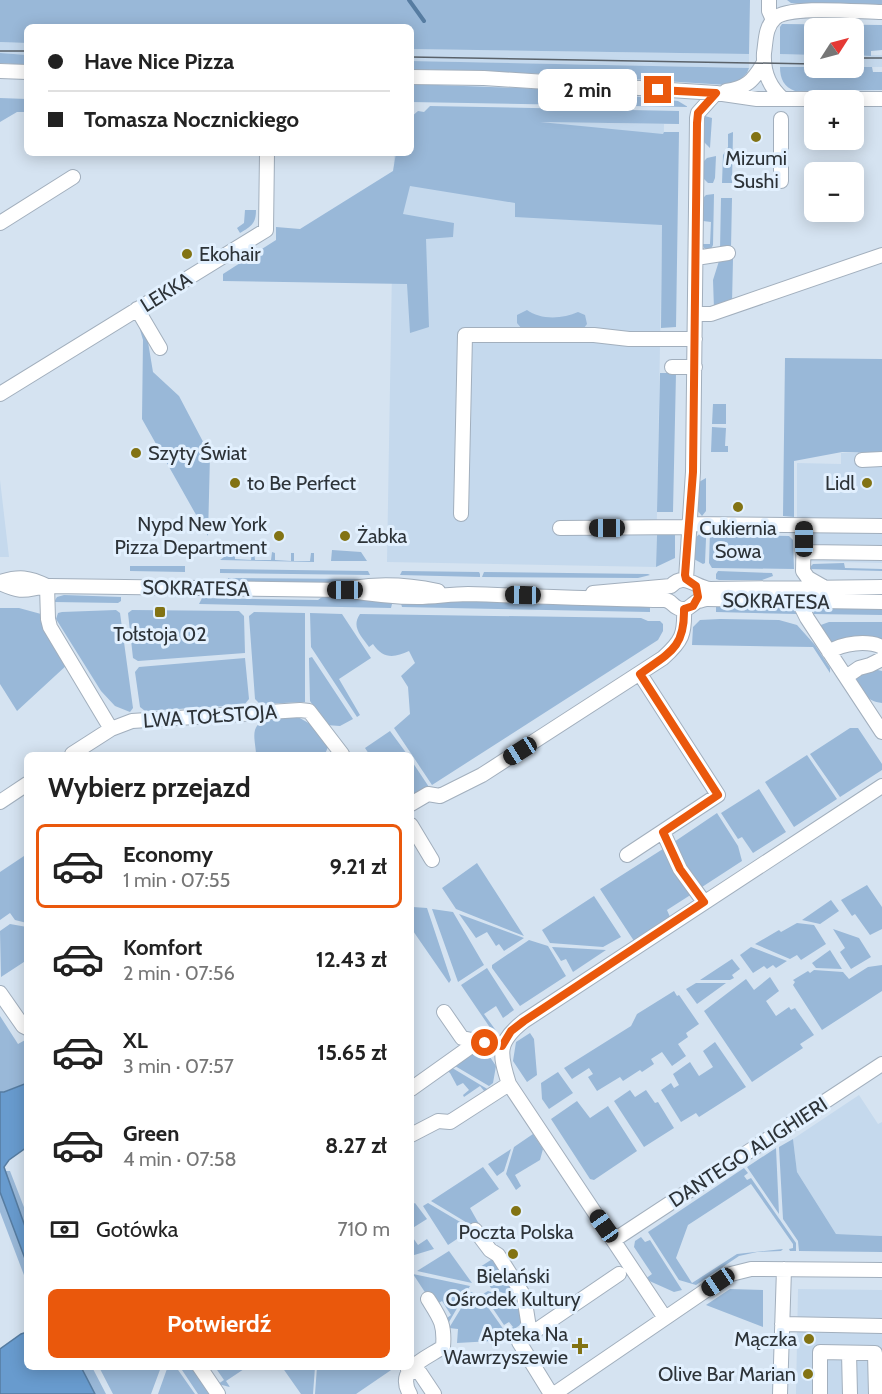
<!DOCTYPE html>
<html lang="pl">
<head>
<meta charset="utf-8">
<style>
  :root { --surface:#fff; --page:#f6f6f6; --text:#222; --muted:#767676; --line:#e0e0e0; --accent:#ea580c }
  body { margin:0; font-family:Cabin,sans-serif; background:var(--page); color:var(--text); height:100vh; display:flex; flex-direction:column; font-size:22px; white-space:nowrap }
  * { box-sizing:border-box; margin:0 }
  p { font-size:20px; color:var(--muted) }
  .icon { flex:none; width:33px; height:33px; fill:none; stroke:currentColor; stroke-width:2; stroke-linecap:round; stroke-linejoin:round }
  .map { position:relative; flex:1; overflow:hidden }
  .details { position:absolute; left:24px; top:752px; width:390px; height:618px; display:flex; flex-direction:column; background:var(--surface); border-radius:9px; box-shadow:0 3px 15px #0003 }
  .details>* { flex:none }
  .banner { position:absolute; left:24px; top:24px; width:390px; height:132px; border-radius:9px; box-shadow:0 3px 15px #0003; display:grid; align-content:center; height:132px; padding:0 24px; background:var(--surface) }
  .needle { width:39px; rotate:54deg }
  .controls { position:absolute; left:804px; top:18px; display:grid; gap:12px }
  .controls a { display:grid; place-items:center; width:60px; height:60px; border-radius:9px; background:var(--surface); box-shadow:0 3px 15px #0003; font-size:30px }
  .end { position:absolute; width:27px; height:27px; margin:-14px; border:8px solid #ea580c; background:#fff; box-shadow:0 0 0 3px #fff }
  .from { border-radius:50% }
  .bubble { position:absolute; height:42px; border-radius:9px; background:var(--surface); box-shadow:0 3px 15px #0003; font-size:20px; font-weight:800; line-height:42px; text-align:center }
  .car { position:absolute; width:18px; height:36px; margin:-18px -9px; border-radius:8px; box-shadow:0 0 4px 2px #0007; background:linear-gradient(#222 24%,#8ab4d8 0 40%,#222 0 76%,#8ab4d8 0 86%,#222 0) }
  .banner b { display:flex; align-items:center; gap:21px; height:57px; font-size:22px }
  .banner b+b { border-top:2px solid var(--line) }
  .banner i { width:15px; height:15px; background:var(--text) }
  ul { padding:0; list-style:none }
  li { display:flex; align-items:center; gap:18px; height:84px; margin:0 12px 9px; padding:0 12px; border:3px solid transparent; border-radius:9px }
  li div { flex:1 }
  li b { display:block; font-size:22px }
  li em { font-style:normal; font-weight:800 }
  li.on { border-color:var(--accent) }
  li>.icon { width:54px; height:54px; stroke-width:1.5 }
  h2 { padding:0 24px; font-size:27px; line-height:72px }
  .pay { display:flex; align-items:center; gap:15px; height:66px; padding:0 24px; font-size:22px }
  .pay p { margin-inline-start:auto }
  .primary-button { display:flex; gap:12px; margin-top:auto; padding:12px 24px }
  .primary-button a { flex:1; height:69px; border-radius:9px; background:var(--accent); color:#fff; font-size:24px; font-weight:800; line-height:69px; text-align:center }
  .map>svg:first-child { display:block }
</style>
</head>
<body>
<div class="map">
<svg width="882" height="1394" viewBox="0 0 882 1394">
  <rect width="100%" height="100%" fill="#d5e3f1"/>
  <path fill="#c5d9ed" d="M0 42 27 43V55L0 53Z
    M411 49 749 54V68L411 61Z
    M780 54 814 55V67H780Z
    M854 55H882V67H854Z
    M411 120 664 124 656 567 387 562 394 153H411Z
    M858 447H882V563L797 561V463L841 464V453H858Z
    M0 480 9 557H0Z
    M859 1095 878 1124 882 1122V1236L836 1234 797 1172 793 1139Z
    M798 1289 882 1290V1394H796Z"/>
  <path fill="#99b8d8" d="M0 0H750L749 54 411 49V27H27V43L0 42Z
    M787 0H882V5L801 4 791 3Z
    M782 24 882 25V50L871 51V56L854 55V28H814V55L780 54V27Z
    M0 53 27 55V65L0 63Z
    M411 61 749 68 747 73 742 78 743 80 727 85 553 74 411 71Z
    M780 67H872L873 72H882V90L795 91C784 87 780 79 780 67Z
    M411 84 573 90 678 101 688 107 411 102Z
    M0 98 27 99V112H17L0 122Z
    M430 106 679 111V124L540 122 663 134 664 132H679L676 327 661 328 662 225 515 217V203L410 186 403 214 454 223 453 237 426 239 429 327 410 333 407 284 223 281V274L276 240V227L300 229 393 171 396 153H411V117L418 111 424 112Z
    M705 116 712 118 710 148 704 142Z
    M733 132 732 183H722L723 155 728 147V134Z
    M716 156 715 178 713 183H708L704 179V161L707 158Z
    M714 194 713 245 710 251 704 248 702 244H710L711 222 703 221V198L706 195Z
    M721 198H732L731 248 720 250Z
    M245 210H256C256 223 252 226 240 233L237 228 244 223Z
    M731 258 733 259 732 303 714 309 713 280 719 261Z
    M527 310C540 320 563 319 578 312L585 315 587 324 584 328 522 329 517 323V315Z
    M138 323 146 330 153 372 179 396 210 455 208 536 142 419 143 340Z
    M785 358 882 359V453L842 452 794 461V517L783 516Z
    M660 373H676L673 512H657Z
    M713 404H726V424H712Z
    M712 427 726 428 725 446H728V452H711Z
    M706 478V511L702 516 697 510 699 482Z
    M704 531 706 539 705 563 703 564 692 558C692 545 692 538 704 531Z
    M710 531 726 532 727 535 789 536 793 540 794 569 712 568 709 563Z
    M657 532H675V558L656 567Z
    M332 550 361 552 367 561H331Z
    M232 551H235V559L251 560 252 552H254L255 560H271L272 552 275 553V560L291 561V553H294V561H310L311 553H314V562L220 560Z
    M844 563 845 568 882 569V571L808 569 813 564Z
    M130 566H185V572L130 571Z
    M220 569 368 571 370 575 220 573Z
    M402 571 479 572 480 574V577L400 575Z
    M718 571 772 573 773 576 762 580H719L716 579V574Z
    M484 572 648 574 650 575 638 578 482 577Z
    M228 578 367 579 366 583 228 581Z
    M326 594 393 600 391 608 199 604 202 598 318 600Z
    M64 595 121 597V601L118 603 54 602 57 597Z
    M400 600 650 604V612L402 607Z
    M716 606 791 607 797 614 716 612Z
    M0 608H19L41 614 43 625 68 664 17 711 0 684Z
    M820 608 882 609V615L813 614 814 610Z
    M116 610 120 613 133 708 130 712 115 706 101 691 56 619 58 613 62 612Z
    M132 610 239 611 244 616 245 653 138 661 133 658 128 613Z
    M254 612 305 613V702L260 704 255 699 249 616Z
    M310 613 342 614 371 658 339 679 360 715 357 717 311 647Z
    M360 614 641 618 648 621H660L663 624V631L658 640 432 785 394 728 410 714 408 687 401 676 415 663 409 651C394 658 383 659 373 644L369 647C361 636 351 627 360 614Z
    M720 619 779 620 797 625 815 645 830 668V673L813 647 692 645 693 627 700 620Z
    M829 622H882V641L832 645 818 626Z
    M312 657 353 719 340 726 326 725 310 701 309 658Z
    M245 658 249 699 244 705 145 711 140 707 135 672 139 667Z
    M874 669 882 671V703C866 701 862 692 854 679L855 675Z
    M298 717 312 725 328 747 325 754H256C256 748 253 737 255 730 261 714 284 717 298 717Z
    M850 728H858L882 764V770L840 797 810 754Z
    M390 731 407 754H369L365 748Z
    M807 755 837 799 794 827 765 782Z
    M411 760 429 787 411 797Z
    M759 789 786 832 753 853 742 837 738 839 721 813Z
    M717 813 738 846 742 861 702 887 687 870 674 842Z
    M666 847 692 894 667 910 670 917 634 941 600 889Z
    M27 854V923L15 920 10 913 0 920V872Z
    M477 863 524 936 456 909 442 888Z
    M867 885 882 907V929L870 935 855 914 852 916 841 900Z
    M594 896 621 937 603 947 550 943 542 930Z
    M831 900 839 911 820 924 802 920Z
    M413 907 427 908 451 980 449 983 411 928V908Z
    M432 909 453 912 484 965 458 982Z
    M459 914 524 938 504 951 499 944 496 946 487 932 476 938Z
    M797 923 814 925 826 944 801 960 797 955 790 959 755 944 779 930 781 932Z
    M10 924 27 927V960L1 977 0 931Z
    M833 929 859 938 871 957 851 969 840 952 845 948Z
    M529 940 548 946 566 976 520 1006 492 968V965Z
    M552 947 606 950 573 972 566 959 561 961Z
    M751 947 787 961 776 968 773 965 767 969 764 966 753 973 740 955Z
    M830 950 842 969 816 968 812 963Z
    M732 959 740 969 732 975 734 978 730 980H700Z
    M882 965V991L822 1030 793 985 795 982 793 980 808 971 810 973 814 970 843 972 849 979 868 967Z
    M487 968 514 1010 503 1018 496 1006 484 1014 497 1032 488 1038 487 1036 493 1032 461 985Z
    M770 977 779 991 766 1001 776 1016 789 1007 791 1010 795 1008 814 1035 800 1044 803 1048 752 1082 704 1011 746 979 754 990Z
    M696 983H726L697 1004 686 989Z
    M674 991 677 996 679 995 699 1024 686 1033 688 1037 678 1044 686 1056 672 1066 662 1052 651 1059 654 1064 642 1072 640 1070 623 1081 620 1077 597 1091 588 1077 593 1074 589 1068 572 1079 564 1068 631 1026 637 1014Z
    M0 1016 18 1044 27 1039V1083L3 1092H0Z
    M530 1033 534 1039 537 1075 527 1082 513 1061 516 1042Z
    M715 1042 746 1087 699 1117 696 1113 681 1122 661 1090 671 1083 674 1088 679 1085 673 1074 690 1062 699 1076 713 1067 703 1051Z
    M482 1045 496 1066 493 1083 489 1086 455 1066Z
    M449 1066 489 1090 485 1092 480 1086 464 1097 463 1095 469 1090 463 1083 457 1086 450 1073 445 1069Z
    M558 1072 573 1093 549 1109 542 1099 541 1083Z
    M630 1090 635 1097 646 1090 655 1103 658 1102 674 1128 644 1147 614 1101Z
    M577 1101 590 1118 608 1106 637 1151 594 1180 590 1179 551 1119Z
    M533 1134 543 1149 540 1160 515 1175 521 1186 516 1190 506 1174 514 1147Z
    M793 1139 797 1172 836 1234 882 1236V1252L799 1251 798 1241 783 1219 779 1147Z
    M776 1148 779 1214 747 1167Z
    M511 1149 504 1171 497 1176 488 1164Z
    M483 1167 499 1189 470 1208 479 1224 474 1227 431 1201Z
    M744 1168 748 1173 744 1176 747 1180 751 1178 796 1243V1251H790L789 1249 793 1248V1244L751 1184 688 1225 676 1258 692 1283 737 1254 783 1249 781 1251 757 1252 739 1256 696 1285 679 1280 648 1232Z
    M5 1171H10L27 1215V1232Z
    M0 1192 27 1264V1283L0 1212Z
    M415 1203 427 1219 411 1229V1205Z
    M428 1203 472 1229 448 1245 423 1206Z
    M411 1235 418 1245 427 1239 434 1249 411 1256Z
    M641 1237 645 1242 650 1240 682 1290 674 1292 645 1279 652 1274 634 1247 635 1241Z
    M449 1251 472 1283 417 1271Z
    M494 1258 520 1300 491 1288 479 1270 480 1267Z
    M413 1274 470 1286 449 1322 446 1324 443 1321 451 1315 442 1301 434 1306Z
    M730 1289 763 1290V1327L706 1305Z
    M488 1291 520 1303 525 1332 520 1325 510 1332 509 1330 513 1327 509 1322 504 1325 483 1294Z
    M471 1292 480 1296 511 1340 457 1343 458 1329 449 1328Z
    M168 1366 176 1367 195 1394H158Z
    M397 1366 356 1394H315L317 1367Z
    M81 1367H92L106 1394H95Z
    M99 1367H161L151 1394H113Z
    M180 1367H192L211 1394H198Z
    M215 1367H247L226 1381 230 1387 218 1384 224 1380Z
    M282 1367H315L313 1394H301Z"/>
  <path fill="#689bce" stroke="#567ca1" stroke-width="1.5" d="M27 1083V1147L9 1160 4 1167 27 1232V1264L0 1192V1092H4Z
    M27 1332V1366L81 1367 95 1394H0V1349L21 1334Z"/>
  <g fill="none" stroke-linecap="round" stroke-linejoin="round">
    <path stroke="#567ca1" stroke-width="4" d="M409 0 424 21"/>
    <g stroke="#a2afbd" stroke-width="16">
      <path id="minor" d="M769 0V11L773 20
        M0 71 27 72
        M411 77 484 78 716 93 757 99H882
        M726 91C746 88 753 81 763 64
        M783 99C769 87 763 70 764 53 766 41 765 27 775 18 790 5 860 12 882 12
        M781 181V119
        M0 223 73 177
        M696 258 728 253
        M137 309 160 348
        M696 314H711L882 255
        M672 367H695
        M0 394 266 230 267 153
        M862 460 882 459
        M461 514 465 335H594L629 339H695
        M688 524 882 526
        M804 526 803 571 808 578 822 586
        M560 528 688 527
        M804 552 882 553
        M686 579 693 472 697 118 698 113 716 93
        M0 582C19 576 29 577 47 586
        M0 583C26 595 26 588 50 586L345 590C369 594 393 597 418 597 434 597 451 594 468 594 533 596 599 599 665 600 672 601 671 605 678 608 687 612 690 606 696 602 697 601 706 599 707 599L882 602
        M47 586 48 619 50 627 111 729
        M353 588C382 583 409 585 438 591
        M593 593 671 586C684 572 695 587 710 589L882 587
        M802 602V608L807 618 882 732
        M829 652C843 643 867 640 882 647
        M846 677 859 668 870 665 882 659
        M72 754 111 729 132 721 300 710 309 711 342 754
        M0 802 27 784
        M411 804 428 794 440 796 482 775 663 658C682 641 685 634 684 609
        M411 825 432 860
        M663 832 680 869 704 902
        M627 855 718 795 640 674
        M0 993 23 1026 27 1028
        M444 1012 462 1038 502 1046
        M411 1089 477 1042
        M411 1135 438 1121 450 1122 509 1084
        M475 1230 490 1250 498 1255 524 1296 530 1334
        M614 1240 882 1064
        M665 1318 509 1084C499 1053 497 1042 524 1021L882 786
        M782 1324 882 1326
        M849 1353 850 1394
        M199 1366 218 1394
        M408 1370 420 1373 434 1394
        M410 1394C395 1369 425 1359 443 1347 445 1324 440 1318 428 1299
        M551 1394 519 1342 619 1274
        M554 1394 718 1282 731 1274 751 1269 882 1270
        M780 1394 784 1269
        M820 1394V1352L875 1353 876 1394"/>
    </g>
    <use href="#minor" stroke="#fff" stroke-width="14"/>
    <path stroke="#5a626a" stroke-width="1.5" d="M0 51H27
      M411 57 814 64
      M854 58H882"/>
  </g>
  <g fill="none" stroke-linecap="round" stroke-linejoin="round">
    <path stroke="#ea580c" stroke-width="8" d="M485 1043 502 1046 511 1031 524 1021 704 902 680 869 663 832 718 795 640 674C669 653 685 648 684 609L693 606 698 597 696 586 686 579 685 575 693 472 697 123 698 113 716 93 658 90"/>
  </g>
  <g fill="#827314" stroke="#e2f0fe" stroke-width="2">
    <circle cx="756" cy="137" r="6"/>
    <circle cx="187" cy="254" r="6"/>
    <circle cx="136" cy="453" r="6"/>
    <circle cx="235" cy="483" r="6"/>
    <circle cx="867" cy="483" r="6"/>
    <circle cx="738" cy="507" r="6"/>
    <circle cx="279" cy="536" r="6"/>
    <circle cx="345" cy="536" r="6"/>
    <rect x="154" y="606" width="12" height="12" rx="3"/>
    <circle cx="516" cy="1211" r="6"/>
    <circle cx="513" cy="1254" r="6"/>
    <circle cx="809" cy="1339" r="6"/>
    <path d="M577 1337h6v6h6v6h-6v6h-6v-6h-6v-6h6z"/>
    <circle cx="808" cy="1374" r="6"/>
  </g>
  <g text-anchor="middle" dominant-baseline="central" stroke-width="6" stroke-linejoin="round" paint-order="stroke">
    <g font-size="20" fill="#2d3338" stroke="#e2f0fe">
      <text x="756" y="158">Mizumi<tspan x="756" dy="23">Sushi</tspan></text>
      <text x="199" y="254" text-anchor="start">Ekohair</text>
      <text x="148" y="453" text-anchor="start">Szyty Świat</text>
      <text x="247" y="483" text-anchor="start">to Be Perfect</text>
      <text x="855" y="483" text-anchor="end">Lidl</text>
      <text x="267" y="524" text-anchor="end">Nypd New York<tspan x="267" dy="23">Pizza Department</tspan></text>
      <text x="738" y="528">Cukiernia<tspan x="738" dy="23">Sowa</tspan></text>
      <text x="357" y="536" text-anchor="start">Żabka</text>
      <text x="160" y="634">Tołstoja 02</text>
      <text x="516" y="1232">Poczta Polska</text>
      <text x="513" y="1276">Bielański<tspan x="513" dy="23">Ośrodek Kultury</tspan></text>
      <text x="568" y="1334" text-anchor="end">Apteka Na<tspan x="568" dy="23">Wawrzyszewie</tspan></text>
      <text x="797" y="1339" text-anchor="end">Mączka</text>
      <text x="796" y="1374" text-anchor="end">Olive Bar Marian</text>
    </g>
    <g font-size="20" fill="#2d3338" stroke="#e2f0fe">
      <text transform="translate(166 292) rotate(-32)">LEKKA</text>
      <text transform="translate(196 588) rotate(1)">SOKRATESA</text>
      <text transform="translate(776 601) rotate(1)">SOKRATESA</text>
      <text transform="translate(210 716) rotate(-4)">LWA TOŁSTOJA</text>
      <text transform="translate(748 1152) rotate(-33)">DANTEGO ALIGHIERI</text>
    </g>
  </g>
</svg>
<div class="controls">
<a><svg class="needle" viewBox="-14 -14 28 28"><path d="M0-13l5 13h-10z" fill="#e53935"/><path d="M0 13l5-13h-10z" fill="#767676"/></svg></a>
<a>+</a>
<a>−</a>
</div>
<i class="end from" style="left:485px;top:1043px"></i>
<i class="end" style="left:658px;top:90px"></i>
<div class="bubble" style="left:538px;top:69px;width:99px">2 min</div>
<i class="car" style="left:607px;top:528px;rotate:270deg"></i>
<i class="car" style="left:804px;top:539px;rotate:0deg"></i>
<i class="car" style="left:345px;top:590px;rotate:270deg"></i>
<i class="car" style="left:523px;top:595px;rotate:271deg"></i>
<i class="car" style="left:520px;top:751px;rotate:238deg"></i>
<i class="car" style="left:604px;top:1226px;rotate:325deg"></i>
<i class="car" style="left:718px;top:1282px;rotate:236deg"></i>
<div class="banner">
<b><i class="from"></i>Have Nice Pizza</b>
<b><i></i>Tomasza Nocznickiego</b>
</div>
<section class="details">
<h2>Wybierz przejazd</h2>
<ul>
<li class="on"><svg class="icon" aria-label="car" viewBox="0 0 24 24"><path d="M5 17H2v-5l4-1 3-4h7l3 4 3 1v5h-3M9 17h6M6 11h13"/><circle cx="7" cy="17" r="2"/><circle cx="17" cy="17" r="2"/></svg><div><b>Economy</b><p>1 min · 07:55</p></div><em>9.21 zł</em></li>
<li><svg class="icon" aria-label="car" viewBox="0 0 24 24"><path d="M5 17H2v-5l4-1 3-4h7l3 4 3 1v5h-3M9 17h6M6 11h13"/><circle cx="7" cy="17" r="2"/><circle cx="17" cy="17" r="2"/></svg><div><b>Komfort</b><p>2 min · 07:56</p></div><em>12.43 zł</em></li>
<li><svg class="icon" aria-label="car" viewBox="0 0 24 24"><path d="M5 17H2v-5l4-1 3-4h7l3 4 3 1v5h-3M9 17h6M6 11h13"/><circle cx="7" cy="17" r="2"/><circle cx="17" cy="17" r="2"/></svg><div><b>XL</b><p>3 min · 07:57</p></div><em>15.65 zł</em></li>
<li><svg class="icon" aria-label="car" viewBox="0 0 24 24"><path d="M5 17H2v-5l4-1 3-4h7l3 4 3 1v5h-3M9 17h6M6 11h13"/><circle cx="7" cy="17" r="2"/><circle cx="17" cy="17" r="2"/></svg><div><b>Green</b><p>4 min · 07:58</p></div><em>8.27 zł</em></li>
</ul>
<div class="pay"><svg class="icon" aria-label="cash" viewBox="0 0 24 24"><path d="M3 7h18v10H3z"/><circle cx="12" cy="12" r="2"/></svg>Gotówka<p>710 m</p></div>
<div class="primary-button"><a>Potwierdź</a></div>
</section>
</div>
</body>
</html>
